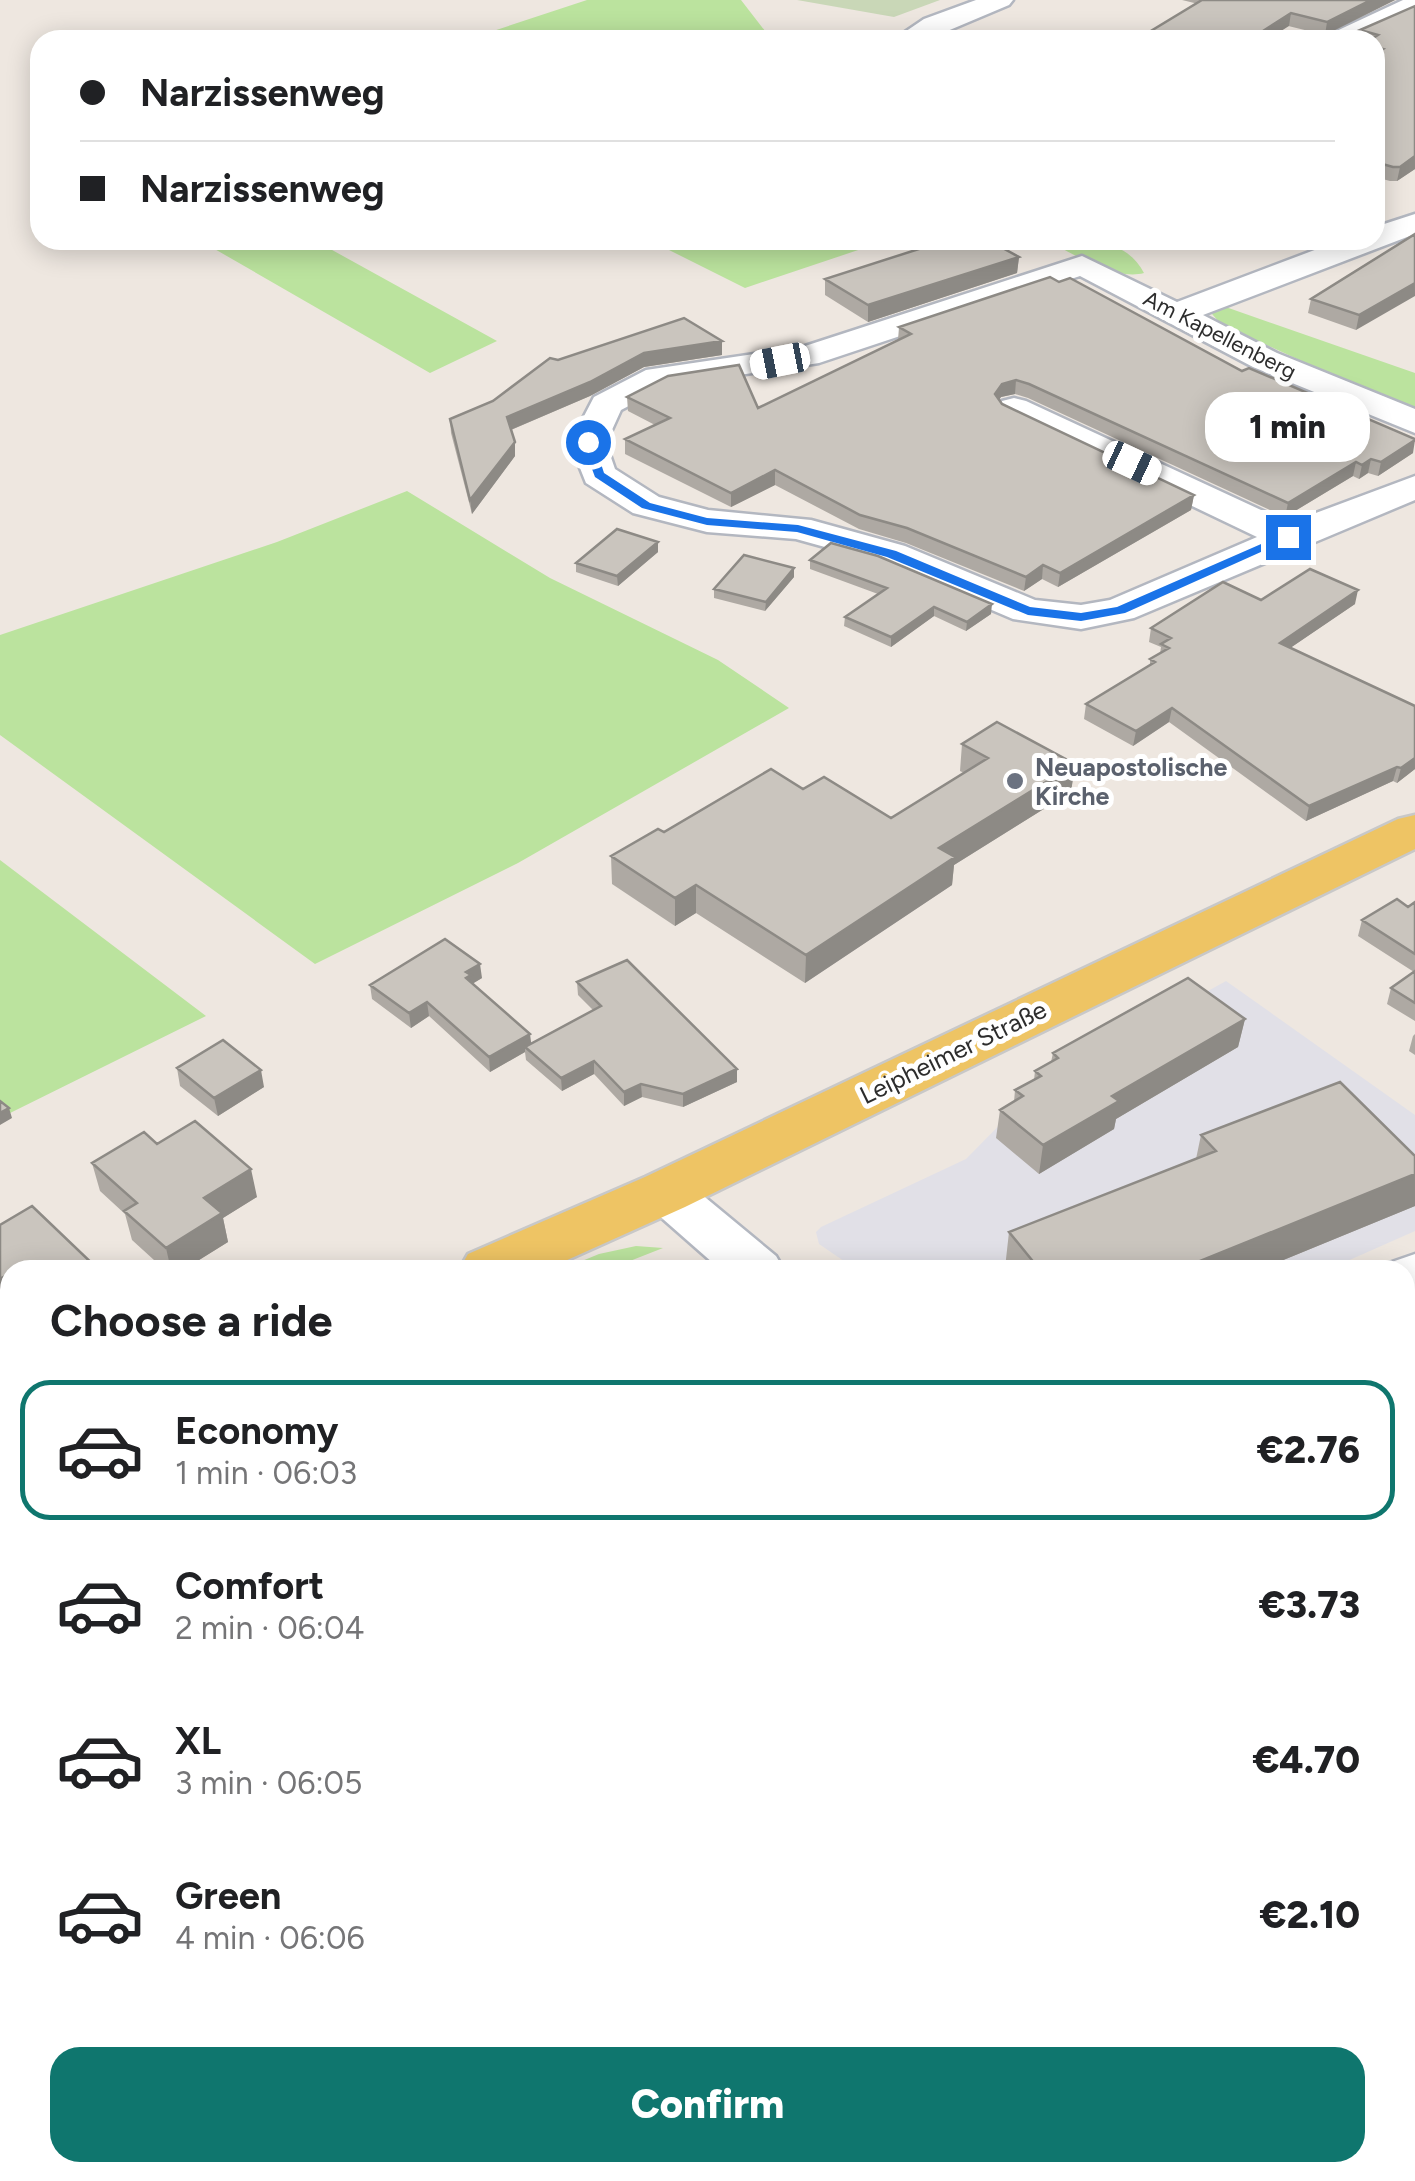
<!DOCTYPE html>
<html lang="en">
<head>
<meta charset="utf-8">
<style>
  :root { --surface:#fff; --page:#f2f2f2; --text:#202124; --muted:#757577; --line:#e0e0e0; --accent:#0f766e }
  body { margin:0; font-family:Figtree,sans-serif; background:var(--page); color:var(--text); height:100vh; display:flex; flex-direction:column; font-size:38px; white-space:nowrap }
  * { box-sizing:border-box; margin:0 }
  p { font-size:32px; color:var(--muted) }
  .icon { flex:none; width:55px; height:55px; fill:none; stroke:currentColor; stroke-width:2; stroke-linecap:round; stroke-linejoin:round }
  .map { position:relative; flex:1; overflow:hidden }
  .panel { position:absolute; left:0px; top:1260px; width:1415px; height:922px; display:flex; flex-direction:column; background:var(--surface); border-radius:30px 30px 0 0; box-shadow:0 5px 25px #0003 }
  .panel>* { flex:none }
  .guide { position:absolute; left:30px; top:30px; width:1355px; height:220px; border-radius:30px; box-shadow:0 5px 25px #0003; display:grid; align-content:center; height:220px; padding:0 50px; background:var(--surface) }
  .end { position:absolute; width:45px; height:45px; margin:-22px; border:12px solid #1a73e8; background:#fff; box-shadow:0 0 0 5px #fff }
  .from { border-radius:50% }
  .bubble { position:absolute; height:70px; border-radius:30px; background:var(--surface); box-shadow:0 5px 25px #0003; font-size:32px; font-weight:800; line-height:70px; text-align:center }
  .car { position:absolute; width:30px; height:60px; margin:-30px -15px; border-radius:12px; box-shadow:0 0 8px 2px #0007; background:linear-gradient(#fff 24%,#345 0 40%,#fff 0 76%,#345 0 86%,#fff 0) }
  .guide b { display:flex; align-items:center; gap:35px; height:95px; font-size:38px }
  .guide b+b { border-top:2px solid var(--line) }
  .guide i { width:25px; height:25px; background:var(--text) }
  ul { padding:0; list-style:none }
  li { display:flex; align-items:center; gap:30px; height:140px; margin:0 20px 15px; padding:0 30px; border:5px solid transparent; border-radius:30px }
  li div { flex:1 }
  li b { display:block; font-size:38px }
  li em { font-style:normal; font-weight:800 }
  li.selected { border-color:var(--accent) }
  li>.icon { width:90px; height:90px; stroke-width:1.5 }
  h2 { padding:0 50px; font-size:45px; line-height:120px }
  .button { display:flex; gap:20px; margin-top:auto; padding:20px 50px }
  .button a { flex:1; height:115px; border-radius:30px; background:var(--accent); color:#fff; font-size:40px; font-weight:800; line-height:115px; text-align:center }
  .map>svg:first-child { display:block }
</style>
</head>
<body>
<div class="map">
<svg width="1415" height="2181" viewBox="0 0 1415 2181">
  <rect width="100%" height="100%" fill="#eee7e0"/>
  <path fill="#e1e0e7" d="M1226 981 1415 1115V1231L1327 1270H857L819 1244 816 1232 821 1227 966 1159 1040 1084Z
    M10 1515V2172L54 2173 45 2181H0V1517Z"/>
  <path fill="#bbe39e" d="M587 0H741L772 40H466Z
    M199 240H314L497 341 430 373Z
    M649 240H888L745 288Z
    M1046 240C1081 240 1125 236 1144 273 1114 281 1072 253 1046 240Z
    M1220 305 1415 373V413L1221 324 1212 314Z
    M407 491 550 578 718 660 789 708 518 863 315 964 0 735V635L277 542Z
    M0 860 206 1016 0 1118Z
    M636 1246 663 1248 607 1270H560L599 1254Z
    M1405 1739 1415 1740V2035L1405 2025Z"/>
  <path fill="#c9d7b7" d="M797 0H940L894 17Z"/>
  <g fill="none" stroke-linecap="round" stroke-linejoin="round">
    <g stroke="#b3b7c0" stroke-width="5">
      <path id="minor" d="M976 0H1013L1009 5 926 40H893L924 19Z
        M1403 0H1415V14L1360 40H1326L1330 34Z
        M1415 214V234L1203 315 1277 353 1415 409V433L1253 367 1080 276 819 363 667 386 621 410 606 443 615 469 659 497 708 510 811 520 905 546 1035 600 1081 605 1110 600 1257 537 1002 415 997 408 1002 401 1014 398 1026 401 1289 523 1415 476V500L1134 618 1081 629 1013 619 879 562 796 539 707 532 633 513 586 483 570 443 594 397 646 370 802 347 1082 256 1177 302 1341 240H1375V227Z
        M665 1173 683 1179 776 1256 784 1270H721L647 1205 639 1192 647 1179Z
        M1415 1254V1295L1405 1298V1270H1382L1386 1264Z
        M1405 1683 1415 1684V1740L1405 1739Z
        M1218 2172H1292L1290 2181H1216Z"/>
    </g>
    <g stroke="#c8c8c8" stroke-width="5">
      <path id="major" d="M1415 815V849L685 1207 545 1270H459L468 1254 645 1177 1398 819Z
        M10 1409V1459L0 1461V1411Z"/>
    </g>
    <use href="#minor" fill="#fff" fill-rule="evenodd"/>
    <use href="#major" fill="#eec464" fill-rule="evenodd"/>
  </g>
  <path fill="#aea9a3" d="M1182 0H1395L1325 35Z
    M1415 6V169L1397 181H1390L1375 177V40H1359L1360 30Z
    M1415 234 1356 330 1308 313 1311 299Z
    M1019 257 1017 273 868 322 825 295V279Z
    M899 327 1242 371 1413 453 1378 476 1368 473 1359 479 1353 476 1285 517 1028 398 1015 394 1001 397 999 400 1002 404 1194 495 1191 510 1058 587 1042 579 1024 591 906 543 859 529 775 485 731 507 625 454V439L655 425 628 411 627 397 758 408 898 340Z
    M722 341V355L644 367 590 396 511 430 515 442V456L472 514 451 433 450 419 493 401Z
    M658 542V552L618 586 576 572V563Z
    M810 560 991 614 966 631 934 616 891 647 844 626 845 617 878 594 810 569Z
    M794 568V577L765 611 714 598V589Z
    M1261 600 1355 604 1290 648 1415 706V769L1397 783 1393 781 1306 821 1169 722 1133 746 1084 719 1086 704 1150 665V659L1160 654 1161 647 1149 642 1151 628Z
    M962 744 1075 764 1071 792 954 865 952 885 805 983 696 913 675 926 612 884 611 856 664 832 803 789 891 818 964 773 960 771Z
    M1415 902V1021L1387 1004 1391 988 1414 972 1358 936 1362 920 1408 907Z
    M482 978 472 984 531 1043 593 1010 578 995 577 982 737 1069V1082L683 1107 642 1097 624 1106 594 1074 562 1091 526 1060 525 1052 490 1072 429 1016 411 1028 372 999 370 985Z
    M1245 1019 1238 1047 1116 1119 1114 1129 1039 1174 996 1138 1000 1110 1014 1102 1015 1090 1034 1080 1035 1071 1051 1062 1053 1053Z
    M1415 1034V1055L1409 1051 1413 1036Z
    M177 1068 264 1087 218 1116 180 1086Z
    M1201 1135 1415 1156V1206L1259 1270H1006L1005 1268 1009 1232 1196 1159Z
    M157 1144 257 1197 223 1218 228 1242 183 1270H165L132 1240 125 1214 100 1191 92 1163Z
    M1414 1540H1415V1622L1405 1604V1565Z
    M0 1756 10 1765V1843L0 1834Z
    M199 2172H352L359 2181H202Z
    M572 2172H725L718 2181H581Z"/>
  <path fill="#8d8a85" d="M1371 0H1395L1325 35 1327 22Z
    M1291 13 1289 26 1267 40H1249Z
    M1415 156V169L1397 181 1400 167Z
    M1019 257 1017 273 868 322V305Z
    M1415 283V296L1356 330 1359 315Z
    M722 341V355L644 367 590 396 508 431 507 417 644 353Z
    M1016 380 1015 394 1001 397 993 408 995 394 1002 384Z
    M1415 440 1413 453 1378 476 1381 462Z
    M515 442V456L472 514 470 500Z
    M1371 459 1368 473 1359 479 1362 465Z
    M1356 462 1353 476 1285 517 1288 503Z
    M775 470V485L731 507V493Z
    M1194 495 1191 510 1058 587 1060 573Z
    M658 542V552L618 586 617 576Z
    M1043 565 1042 579 1024 591 1026 577Z
    M794 568V577L765 611 766 602Z
    M1358 590 1355 604 1277 657 1280 643Z
    M992 604 991 614 966 631 967 622Z
    M934 607V616L891 647V637Z
    M1172 708 1169 722 1133 746 1136 731Z
    M1415 758V769L1397 783 1401 768Z
    M1075 764 1071 792 954 865 952 885 805 983 806 955 939 848Z
    M1397 767 1393 781 1306 821 1309 806Z
    M696 885V913L675 926V898Z
    M480 964 482 978 472 984 467 993 466 972Z
    M427 1002 429 1016 411 1028 409 1013Z
    M1245 1019 1238 1047 1116 1119 1114 1129 1039 1174 1043 1145 1112 1096Z
    M530 1034 532 1049 525 1047V1052L490 1072 489 1057Z
    M594 1061V1074L562 1091 561 1078Z
    M737 1069V1082L683 1107V1094Z
    M261 1070 264 1087 218 1116 214 1098Z
    M641 1084 642 1097 624 1106V1092Z
    M9 1108 12 1118 0 1125V1113Z
    M251 1169 257 1197 223 1218 228 1242 183 1270H171L166 1248 204 1198Z
    M1415 1174V1206L1259 1270H1178Z
    M9 1274 10 1293 0 1299V1279Z
    M712 2172H725L718 2181H705Z
    M1060 2172H1069L1062 2181H1054Z"/>
  <path fill="#cac5be" stroke="#8d8a85" stroke-width="2.5" d="M1202 0H1371L1327 22 1291 13 1249 40H1136Z
    M1415 6V156L1400 167H1393L1375 162V54L1383 49 1375 47V40H1370L1378 35 1360 30Z
    M1415 234V283L1359 315 1311 299Z
    M947 240H988L1019 257 868 305 825 279Z
    M1050 277 1059 282 1070 278 1242 371 1249 368 1415 439V440L1381 462 1371 459 1362 465 1356 462 1288 503 1029 384 1016 380 1002 384 995 394 1002 404 1194 495 1060 573 1043 565 1026 577 907 528 860 515 775 470 731 493 625 439 670 418 627 397 668 376 739 365 758 408 911 334 899 327Z
    M684 318 722 341 644 353 590 382 507 417 515 442 470 500 450 419 493 401 550 358 558 360Z
    M617 529 658 542 617 576 576 563Z
    M831 543 878 556 992 604 967 622 934 607 891 637 845 617 887 588 810 560Z
    M744 555 794 568 766 602 714 589Z
    M1310 569 1358 590 1280 643 1415 706V758L1401 768 1397 767 1309 806 1172 708 1136 731 1086 704 1155 662 1150 659 1169 648 1161 644 1171 638 1151 628 1223 582 1261 600Z
    M997 722 1075 764 939 848 955 857 806 955 696 885 675 898 611 856 658 829 664 832 771 769 803 789 824 777 891 818 988 758 962 744Z
    M1397 899 1408 907 1415 902V954L1362 920Z
    M445 939 480 964 466 972 471 975 466 978 530 1034 489 1057 427 1002 409 1013 370 985Z
    M627 960 737 1069 683 1094 641 1084 624 1092 594 1061 561 1078 525 1047 601 1006 577 982Z
    M1415 971V1003L1391 988Z
    M1188 978 1245 1019 1112 1096 1119 1101 1043 1145 1000 1110 1023 1096 1015 1090 1041 1076 1035 1071 1058 1058 1053 1053Z
    M223 1040 261 1070 214 1098 177 1068Z
    M1340 1082 1415 1156V1174L1178 1270H1040L1009 1232 1216 1151 1201 1135Z
    M0 1101 9 1108 0 1113Z
    M195 1121 251 1169 204 1198 222 1213 166 1248 124 1211 137 1203 92 1163 144 1132 157 1144Z
    M32 1206 99 1270H10V1275L9 1274 0 1279V1225Z
    M10 1540V1589L0 1557V1544Z
    M0 1756 10 1765V1838L0 1828Z
    M10 2020V2062L0 2051V2029Z
    M203 2172H352L359 2179 357 2181H211Z
    M588 2172H712L705 2181H598Z
    M916 2172H1060L1054 2181H909Z"/>
  <path fill="#1a73e8" d="M588 439 594 442 604 473 650 503 707 518 798 525 896 551 1030 607 1081 613 1117 607 1284 534 1294 537 1125 613 1081 621 1028 615 887 557 797 532 707 525 642 508 595 477 582 442Z"/>
  <circle fill="#6b7280" stroke="#fff" stroke-width="4" cx="1015" cy="781" r="10"/>
  <g text-anchor="middle" dominant-baseline="central" stroke-width="10" stroke-linejoin="round" paint-order="stroke">
    <g font-size="22" fill="#2d2d2d" stroke="#fff">
      <text transform="translate(1220 335) rotate(27)">Am Kapellenberg</text>
    </g>
    <g font-size="25" font-weight="bold" fill="#5b616d" stroke="#fff" text-anchor="start">
      <text x="1035" y="767">Neuapostolische<tspan x="1035" dy="29">Kirche</tspan></text>
    </g>
    <g font-size="25" fill="#2d2d2d" stroke="#fff">
      <text transform="translate(953 1052) rotate(-26)">Leipheimer Straße</text>
    </g>
  </g>
</svg>
<i class="end from" style="left:588px;top:442px"></i>
<i class="end" style="left:1288px;top:537px"></i>
<div class="bubble" style="left:1205px;top:392px;width:165px">1 min</div>
<i class="car" style="left:780px;top:361px;rotate:259deg"></i>
<i class="car" style="left:1132px;top:463px;rotate:115deg"></i>
<div class="guide">
<b><i class="from"></i>Narzissenweg</b>
<b><i></i>Narzissenweg</b>
</div>
<section class="panel">
<h2>Choose a ride</h2>
<ul>
<li class="selected"><svg class="icon" aria-label="car" viewBox="0 0 24 24"><path d="M5 17H2v-5l4-1 3-4h7l3 4 3 1v5h-3M9 17h6M6 11h13"/><circle cx="7" cy="17" r="2"/><circle cx="17" cy="17" r="2"/></svg><div><b>Economy</b><p>1 min · 06:03</p></div><em>€2.76</em></li>
<li><svg class="icon" aria-label="car" viewBox="0 0 24 24"><path d="M5 17H2v-5l4-1 3-4h7l3 4 3 1v5h-3M9 17h6M6 11h13"/><circle cx="7" cy="17" r="2"/><circle cx="17" cy="17" r="2"/></svg><div><b>Comfort</b><p>2 min · 06:04</p></div><em>€3.73</em></li>
<li><svg class="icon" aria-label="car" viewBox="0 0 24 24"><path d="M5 17H2v-5l4-1 3-4h7l3 4 3 1v5h-3M9 17h6M6 11h13"/><circle cx="7" cy="17" r="2"/><circle cx="17" cy="17" r="2"/></svg><div><b>XL</b><p>3 min · 06:05</p></div><em>€4.70</em></li>
<li><svg class="icon" aria-label="car" viewBox="0 0 24 24"><path d="M5 17H2v-5l4-1 3-4h7l3 4 3 1v5h-3M9 17h6M6 11h13"/><circle cx="7" cy="17" r="2"/><circle cx="17" cy="17" r="2"/></svg><div><b>Green</b><p>4 min · 06:06</p></div><em>€2.10</em></li>
</ul>
<div class="button"><a>Confirm</a></div>
</section>
</div>
</body>
</html>
